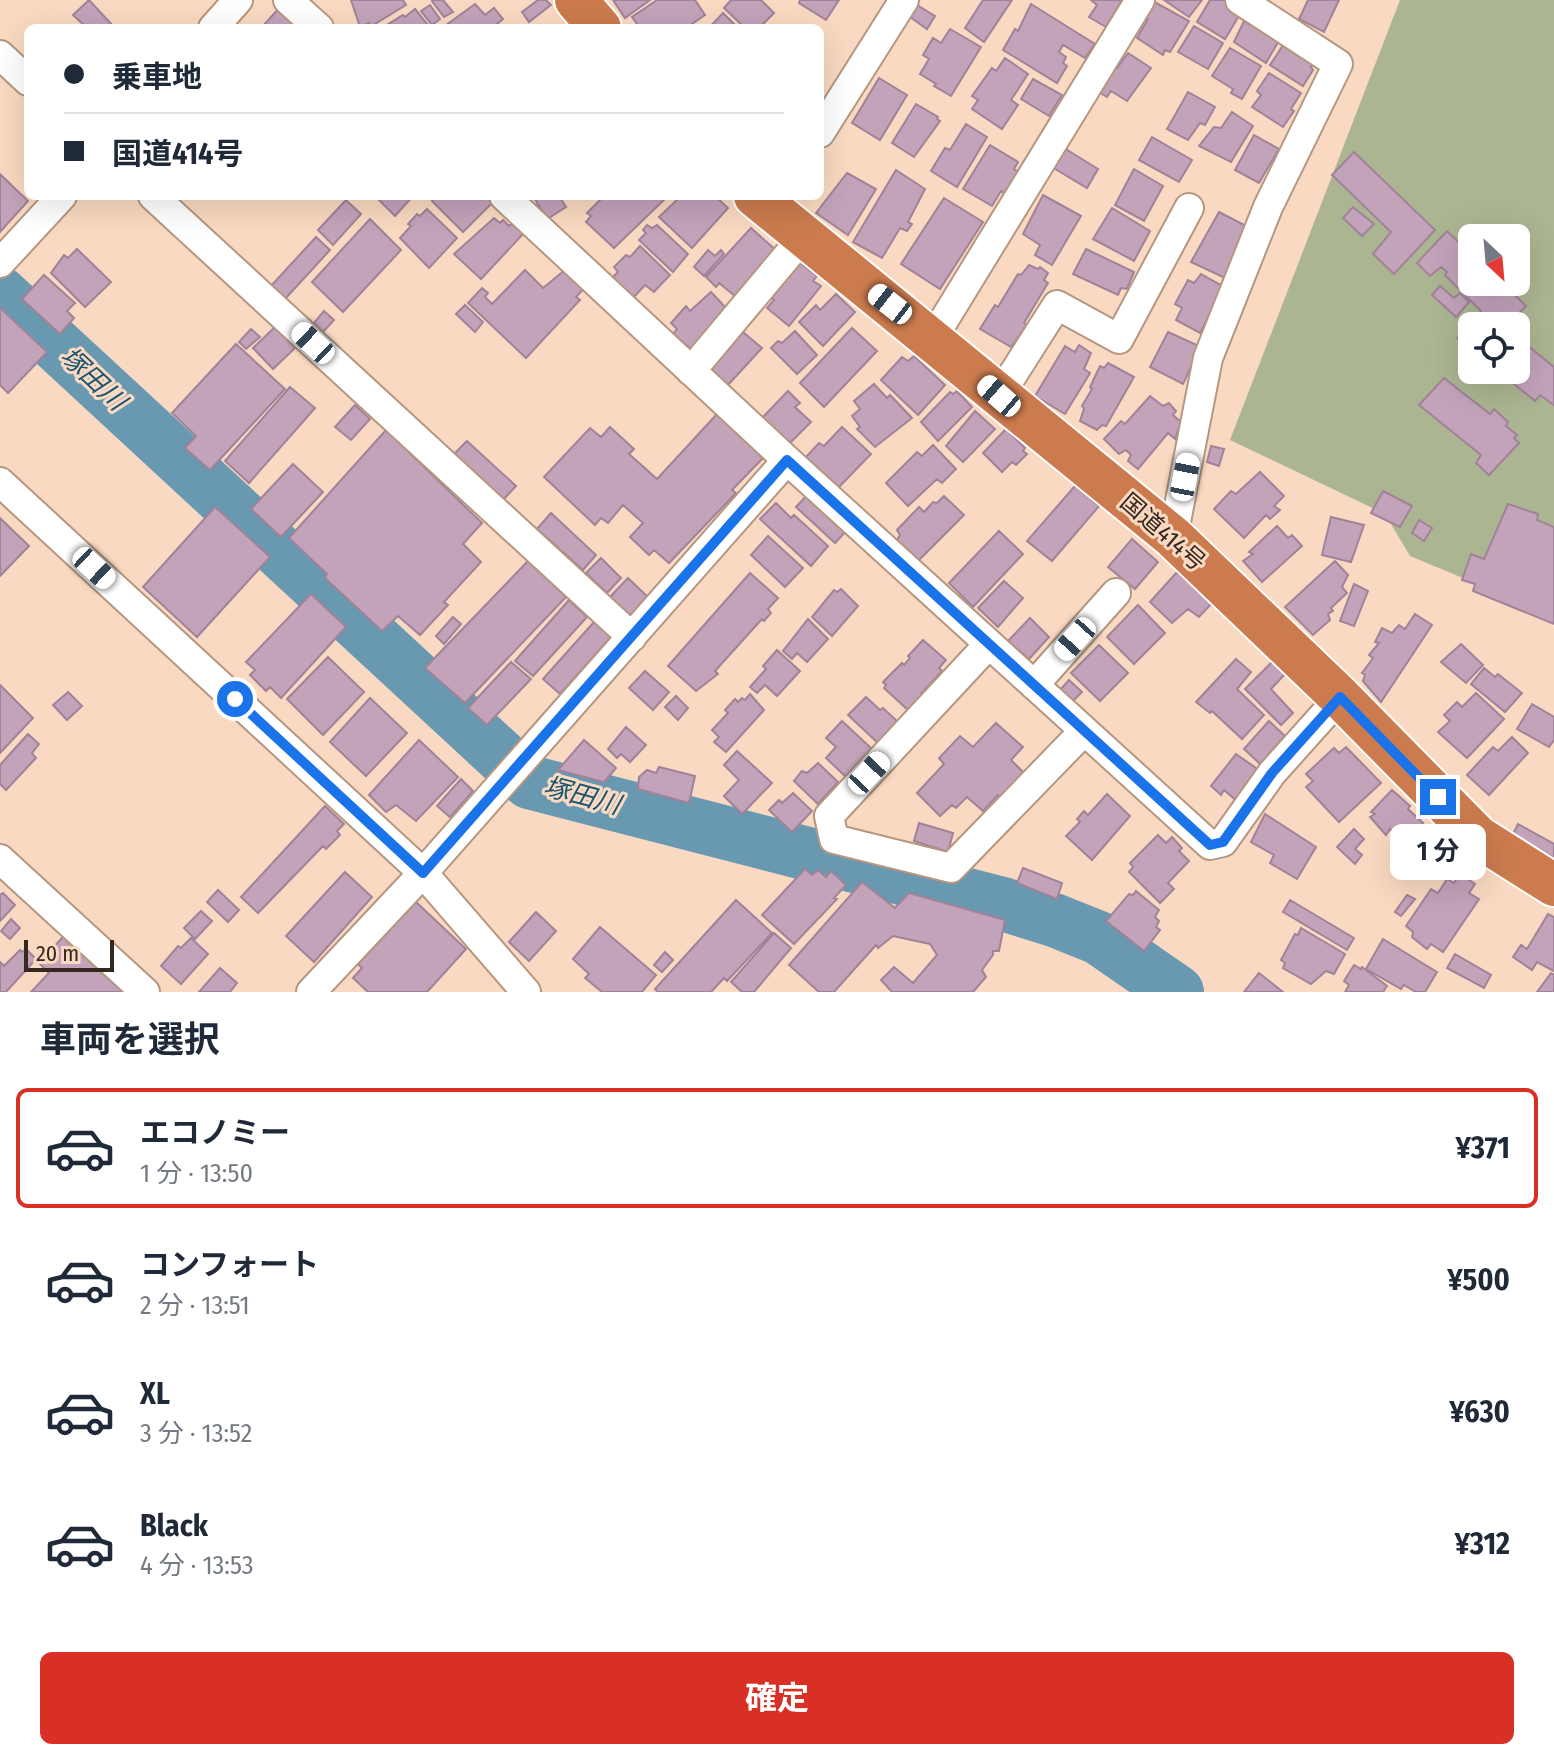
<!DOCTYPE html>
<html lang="ja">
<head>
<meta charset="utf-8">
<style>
  :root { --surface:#fff; --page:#f2f2f3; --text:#1f2937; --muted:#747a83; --line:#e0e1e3; --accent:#d93025 }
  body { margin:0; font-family:"Fira Sans Condensed","Noto Sans JP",sans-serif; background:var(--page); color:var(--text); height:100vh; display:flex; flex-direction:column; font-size:30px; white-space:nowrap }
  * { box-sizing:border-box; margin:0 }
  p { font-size:26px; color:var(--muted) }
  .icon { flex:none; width:44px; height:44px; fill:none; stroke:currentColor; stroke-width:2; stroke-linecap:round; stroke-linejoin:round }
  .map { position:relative; height:992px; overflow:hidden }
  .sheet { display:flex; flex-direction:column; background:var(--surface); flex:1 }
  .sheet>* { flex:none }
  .banner { position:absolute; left:24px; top:24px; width:800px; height:176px; border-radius:12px; box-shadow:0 8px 32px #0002; display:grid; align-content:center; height:176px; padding:0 40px; background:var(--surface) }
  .needle { width:52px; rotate:154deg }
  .buttons { position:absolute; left:1458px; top:224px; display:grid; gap:16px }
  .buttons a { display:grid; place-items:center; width:72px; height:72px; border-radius:12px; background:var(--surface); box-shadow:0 8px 32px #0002; font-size:40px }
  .scale { position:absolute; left:24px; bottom:20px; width:90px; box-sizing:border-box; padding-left:8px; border:4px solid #34281f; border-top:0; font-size:22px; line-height:28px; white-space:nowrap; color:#34281f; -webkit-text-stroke:6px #f9d9c1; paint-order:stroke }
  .end { position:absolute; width:36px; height:36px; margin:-18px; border:10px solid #1a73e8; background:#fff; box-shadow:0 0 0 4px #fff }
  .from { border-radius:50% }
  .bubble { position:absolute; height:56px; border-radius:12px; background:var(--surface); box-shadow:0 8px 32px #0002; font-size:26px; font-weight:700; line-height:56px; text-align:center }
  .car { position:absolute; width:24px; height:48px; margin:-24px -12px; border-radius:10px; box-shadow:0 0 6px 2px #0007; background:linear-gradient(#fff 24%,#345 0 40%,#fff 0 76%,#345 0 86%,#fff 0) }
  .banner b { display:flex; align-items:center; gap:28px; height:76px; font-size:30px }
  .banner b+b { border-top:2px solid var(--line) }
  .banner i { width:20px; height:20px; background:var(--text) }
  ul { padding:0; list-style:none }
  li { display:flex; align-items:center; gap:24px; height:120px; margin:0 16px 12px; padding:0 24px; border:4px solid transparent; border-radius:12px }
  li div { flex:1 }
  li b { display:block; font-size:30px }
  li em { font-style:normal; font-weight:700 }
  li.current { border-color:var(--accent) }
  li>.icon { width:72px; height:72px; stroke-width:1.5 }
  h2 { padding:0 40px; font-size:36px; line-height:96px }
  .cta { display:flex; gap:16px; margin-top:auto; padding:16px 40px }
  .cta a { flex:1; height:92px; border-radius:12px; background:var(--accent); color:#fff; font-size:32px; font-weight:700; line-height:92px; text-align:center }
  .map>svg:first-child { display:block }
</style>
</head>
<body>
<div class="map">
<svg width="1554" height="992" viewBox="0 0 1554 992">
  <rect width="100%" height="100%" fill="#f9d9c1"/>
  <path fill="#acb592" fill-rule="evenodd" d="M1400 0H1554V616L1410 556 1385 514 1230 440ZM1472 238H1516V282H1472ZM1472 326H1516V370H1472Z"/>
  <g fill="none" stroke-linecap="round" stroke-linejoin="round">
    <path stroke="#6998b1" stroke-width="54" d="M0 293 529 782 1006 905 1054 920 1099 938 1177 992"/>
  </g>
  <path fill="#c2a3ba" stroke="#a08299" stroke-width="2" d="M89 0 115 28H87L73 15Z
    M351 0H403L406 5 370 27 369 23 360 27Z
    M434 0H443L453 12 444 17 432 1Z
    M538 0H546L551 5 529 22 522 12Z
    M613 0H650L625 18Z
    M657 0H695L705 15 686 28H640L632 17Z
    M731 0H761L774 13 759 28H745L724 8Z
    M800 0H839L826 20 799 3Z
    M983 0H1012L984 42 965 28Z
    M1091 0H1122L1106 27 1089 17 1097 5Z
    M1151 0 1189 21 1170 52 1165 50 1163 55 1137 38 1148 19 1141 14Z
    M1164 0H1202L1189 17Z
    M1210 0H1230L1240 14 1225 39 1197 22Z
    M1308 0H1339L1324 32 1299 19Z
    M475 4 485 15 494 8 503 19 492 28H442Z
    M1031 4 1095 44 1085 58 1063 45 1059 52 1066 57 1063 63 1067 66 1057 83 1003 50 1015 29 1018 31Z
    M282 5 306 28H261Z
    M430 5 440 19 432 25 421 11Z
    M917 5 935 16 927 29 910 17Z
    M415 9 428 25 424 28H382L403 15 405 17Z
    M723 13 738 28H709Z
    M1255 20 1281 37 1266 63 1234 42 1244 21 1250 25Z
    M1194 26 1223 43 1208 69 1178 52Z
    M950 29 981 47 951 96 934 86 936 84 920 74 929 59 923 55 933 38 941 43Z
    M1287 39 1317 56 1311 67 1313 70 1303 86 1270 65Z
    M1230 48 1261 66 1242 99 1231 93 1233 89 1212 76Z
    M1128 53 1151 68 1127 101 1111 91 1107 97 1094 89 1112 64 1117 68Z
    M1005 58 1028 74 1011 100 1018 105 1002 129 972 109 978 100 972 96 992 68 996 71Z
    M1269 73 1301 93 1291 109 1294 111 1283 127 1252 107 1261 95 1257 91Z
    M879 78 907 95 880 140 852 123Z
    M1033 79 1062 95 1049 116 1021 99Z
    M1188 92 1215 107 1205 125 1200 123 1188 140 1167 129Z
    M916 104 938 117 937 119 940 121 914 157 892 143Z
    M1232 112 1253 126 1231 162 1199 146 1214 127 1221 128Z
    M966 124 987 137 957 187 931 171 945 148 950 150Z
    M1254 135 1279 149 1259 183 1235 170Z
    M1152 137 1192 160 1179 182 1139 160Z
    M990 145 1018 162 1014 169 1018 172 1005 194 1001 191 992 206 963 189Z
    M1064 148 1098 169 1087 188 1052 167Z
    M1354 152 1435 230 1394 274 1373 254 1391 232 1332 175Z
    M1134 169 1163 186 1144 221 1115 205Z
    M896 170 925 189 908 222 912 224 907 231 900 228 882 258 853 242Z
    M847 173 876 189 848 235 816 213Z
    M0 174 28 201 0 232Z
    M1043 195 1081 216 1052 265 1035 255 1040 245 1023 234Z
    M375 196H413L395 216Z
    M437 196H489L494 201 463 232 432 201Z
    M533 196H559L566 207 547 219Z
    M604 196H668L614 248 586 222 591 216 587 213Z
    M681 196H715L728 208 692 248 659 217Z
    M944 198 983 222 940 289 901 264Z
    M346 200 361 214 333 245 318 230Z
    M1353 207 1374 224 1362 236 1343 218Z
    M1112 208 1150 231 1134 261 1093 239Z
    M427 209 457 238 429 268 400 238 411 226 408 224 417 214 420 216Z
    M1219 212 1250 228 1225 278 1191 262Z
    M494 218 500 223 503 220 509 226 514 222 524 233 481 279 454 254Z
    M370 219 401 250 343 312 312 282Z
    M647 225 652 228 657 225 688 254 673 272 639 240 646 233 643 230Z
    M751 228 778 252 736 297 719 283 716 287 706 277Z
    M1447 231 1472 255V282H1501L1526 306 1506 326H1472V352L1457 338 1481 311 1445 275 1447 272 1441 267 1430 276 1417 263Z
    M316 237 330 250 285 299 271 286Z
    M640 246 670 275 654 292 645 285 633 298 612 278 618 272 614 267 626 255 630 257Z
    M77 249 111 282 85 307 51 273 64 255 68 258Z
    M1086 249 1134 272 1127 289 1121 288 1118 295 1073 274Z
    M708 250 715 256 721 250 724 254 704 276 694 267Z
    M799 262 817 276 813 281 821 286 789 326 767 308 774 300 771 297Z
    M1029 265 1038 269 1040 267 1048 273 1044 280 1048 283 1024 323 1027 325 1011 347 980 329 995 305 998 307 1018 274 1021 275Z
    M566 269 585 287 576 297 580 300 526 358 468 303 482 288 488 293 485 297 492 304 525 270 543 288Z
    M1201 274 1224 287 1200 333 1176 320 1182 308 1175 304 1188 280 1194 283Z
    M44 275 75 303 67 311 74 318 60 334 22 299Z
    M1440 286 1454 298 1460 293 1469 302 1456 317 1432 295Z
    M711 292 727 309 691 349 673 334 677 329 671 323 686 306 690 311Z
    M836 294 855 312 823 346 799 322 816 305 820 310Z
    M465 305 483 322 475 332 456 314Z
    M0 308 47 352 8 393 0 385Z
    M324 311 334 320 323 332 314 323Z
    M275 327 295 348 273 369 253 348Z
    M852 328 877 351 824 407 800 383Z
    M251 329 260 337 246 349 239 342Z
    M795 331 817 355 797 374 771 348 778 341 782 343Z
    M743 332 762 348 727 386 709 370Z
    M1168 332 1201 347 1183 384 1150 367Z
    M1522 341 1554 367V405L1540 395 1535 401 1498 371 1516 370V348Z
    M236 344 285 389 210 470 185 448 196 436 172 413Z
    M1079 345 1091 353 1084 369 1090 373 1065 414 1035 396 1065 346 1075 352Z
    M914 356 945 385 918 415 881 380 902 357 908 361Z
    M1108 363 1134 377 1106 426 1102 425 1097 430 1080 421 1084 409 1082 406 1092 389 1090 387 1100 366 1104 368Z
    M1444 378 1490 414 1494 409 1508 422 1506 426 1517 435 1514 438 1519 443 1489 475 1476 463 1481 455 1419 405Z
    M874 384 887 398 890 395 912 418 875 447 857 429 860 427 852 416 860 409 854 401Z
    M290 387 315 408 249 483 225 461Z
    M788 391 800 403 795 407 811 422 788 445 761 419Z
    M957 391 972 407 938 441 921 422 950 392 953 394Z
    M1150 396 1163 406 1169 403 1176 411 1173 415 1181 422 1175 439 1168 433 1138 469 1128 461 1131 455 1126 450 1119 454 1104 439 1121 421 1125 424Z
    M355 405 370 419 351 440 335 427Z
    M975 411 995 429 963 462 946 446Z
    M717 414 763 458 732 490 736 493 669 563 654 550 649 555 630 537 643 523 623 505 608 523 601 518 595 525 544 477 590 428 601 437 610 427 634 449 629 454 657 479Z
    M842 427 871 454 838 488 806 457 819 443 824 446Z
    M1006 429 1025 448 1023 451 1027 454 1016 465 1012 462 1002 472 983 453Z
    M386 430 482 523 463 544 481 562 444 602 448 605 420 635 398 616 382 631 325 578 327 574 289 538Z
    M467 441 516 486 503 500 454 454Z
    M933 445 956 469 942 483 937 479 908 506 886 483 917 452 922 456Z
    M1211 446 1224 449 1219 466 1207 462Z
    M293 464 323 492 281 537 251 509Z
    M1260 472 1284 496 1274 506 1280 510 1270 519 1266 515 1244 538 1214 509 1231 491 1236 494Z
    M1075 486 1099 506 1052 561 1027 541Z
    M1383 491 1412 506 1400 527 1371 513Z
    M809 493 848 529 835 543 796 507Z
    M944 496 964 515 918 561 897 540 900 535 897 530 919 507 924 512 933 502 937 503Z
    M776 503 791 518 794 515 828 546 811 566 760 519Z
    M1508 504 1538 514 1537 520 1554 527V624L1473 591 1475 584 1462 580 1471 554 1484 559Z
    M215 507 270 557 197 637 143 587Z
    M551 513 596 555 583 570 537 529Z
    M1331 517 1364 525 1351 562 1322 555Z
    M0 518 29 546 0 576Z
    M1419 520 1432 528 1424 541 1412 533Z
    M1277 526 1288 538 1292 535 1302 546 1262 582 1243 561 1253 554 1249 552Z
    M999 531 1023 554 973 607 949 583Z
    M768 536 803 568 785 587 751 555Z
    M1132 539 1158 562 1135 589 1108 567Z
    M601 558 621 578 607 593 586 573Z
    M528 561 566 597 465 703 425 668Z
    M1335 561 1348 575 1342 587 1347 593 1331 608 1333 611 1328 614 1330 620 1313 635 1285 607Z
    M1177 572 1212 603 1199 617 1188 609 1172 623 1150 602Z
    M750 573 778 598 768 609 771 613 764 621 762 619 715 671 718 674 696 691 668 666Z
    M628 578 648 597 631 617 609 598Z
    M1004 581 1023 598 998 627 978 608Z
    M1354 584 1368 591 1354 626 1340 621Z
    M841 589 858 606 832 636 812 617 834 590 837 592Z
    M311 594 346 627 281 698 270 687 266 691 250 675 255 670 246 662Z
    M569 600 587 617 533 676 515 661Z
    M1138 605 1165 633 1134 664 1107 637Z
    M1415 614 1432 625 1381 702 1363 681 1365 675 1362 673 1373 658 1369 655 1379 643 1375 642 1382 628 1392 633 1399 625 1405 629Z
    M453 617 461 624 444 644 436 636Z
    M1030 618 1049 637 1029 659 1008 641Z
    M808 619 828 639 807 662 797 653 792 659 783 651Z
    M594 622 611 637 560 694 543 679Z
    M923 640 946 660 939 668 942 671 921 694 923 696 909 711 884 688 886 685 883 682 902 663 904 665 910 658 908 656Z
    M1461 644 1483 665 1466 683 1441 662Z
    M1099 645 1128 673 1100 701 1071 673Z
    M777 650 800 671 777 696 765 685 757 693 750 687 766 669 763 666Z
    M328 657 364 692 323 735 287 699Z
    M1236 659 1251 672 1237 689 1264 715 1242 739 1212 711 1210 713 1196 702Z
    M511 662 531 679 487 725 468 708Z
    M1272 662 1285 674 1271 689 1293 713 1281 725 1245 689Z
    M1484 668 1495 677 1498 674 1522 693 1505 712 1471 684Z
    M645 671 669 692 653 710 629 688Z
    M1069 680 1082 692 1072 702 1060 690Z
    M0 685 33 718 0 753Z
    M68 692 82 706 67 720 53 705Z
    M1476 693 1504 719 1467 758 1438 732 1450 721 1444 715 1457 702 1462 707Z
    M750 694 764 710 726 752 714 742 719 737 712 730 728 713 725 710 735 699 738 702 742 698 745 700Z
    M676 696 688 708 678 720 665 707Z
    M866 697 880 710 883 708 898 722 878 743 848 715Z
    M370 698 407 733 366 776 330 742Z
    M1532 704 1554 717V740L1549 747 1517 729Z
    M842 721 872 749 846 777 826 758 836 747 826 738Z
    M1269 721 1285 736 1260 764 1244 749Z
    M996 723 1023 747 1011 760 1026 775 1017 784 1015 782 1001 798 998 795 983 811 967 797 956 808 952 805 940 816 917 793 944 764 939 758 960 736 973 747Z
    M626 727 646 745 630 762 621 754 617 758 608 749Z
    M28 734 39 744 32 753 36 758 6 790 0 784V765Z
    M1512 737 1528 753 1489 795 1467 775 1493 747 1498 751Z
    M419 740 458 777 416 821 396 805 386 812 369 795Z
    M584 740 616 768 604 782 558 770Z
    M1346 747 1381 783 1339 822 1306 787 1313 781 1306 774 1334 748 1339 753Z
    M737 751 772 783 742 814 724 796 739 780 724 765Z
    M1236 754 1263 773 1238 802 1224 790 1221 795 1211 786Z
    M818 763 838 782 818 804 794 781 802 771 807 773Z
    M659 767 695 776 689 803 638 789 639 777 647 770 656 773Z
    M461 779 473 791 450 817 437 806Z
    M1392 790 1410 806 1408 809 1423 823 1402 843 1390 829 1386 835 1370 817 1375 814 1371 812Z
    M793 793 812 811 792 832 769 810 779 800 782 803Z
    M1107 794 1130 816 1092 860 1066 836 1080 822 1077 819 1084 811 1088 815Z
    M325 806 344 824 337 831 340 835 326 849 323 846 258 913 241 897Z
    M1265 814 1316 847 1297 879 1270 863 1274 855 1251 842Z
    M919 823 953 833 948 852 914 841Z
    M1518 824 1554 844V858L1513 834Z
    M1354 829 1364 839 1355 849 1362 855 1355 864 1337 847Z
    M1158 835 1166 843 1172 837 1182 848 1179 851 1189 861 1168 883 1174 889 1160 903 1129 872 1133 867 1130 863Z
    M1023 868 1062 883 1057 899 1017 883Z
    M805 869 812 875 818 870 826 877 831 871 846 885 834 898 837 899 794 944 762 915Z
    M345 872 372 897 314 962 286 936Z
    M1460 874 1475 884 1469 893 1479 899 1443 952 1431 944 1427 949 1412 937 1413 932 1406 926 1431 889 1438 893 1447 879 1454 883Z
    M862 882 895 908 909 893 1005 920 999 951H993V955L982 970 986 977 973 992H892L881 980 894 967 913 983 937 955 930 944 893 936 878 948 876 945 834 992H819L789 965Z
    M218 890 239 910 228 922 207 902Z
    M1136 891 1159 910 1155 917 1159 921 1156 927 1160 930 1144 951 1106 921 1129 894 1133 895Z
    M3 893 15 905 0 921V895Z
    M1407 895 1415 899 1401 916 1395 912Z
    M736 900 772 933 727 981 724 978 711 992H658L655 989Z
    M1290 900 1354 938 1347 950 1283 912Z
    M416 902 466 949 427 992H368L353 978 362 968 358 964Z
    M201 911 212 921 195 939 184 928Z
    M536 912 556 931 529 961 509 942Z
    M1548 914 1554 917V971L1537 962 1532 970 1513 957 1521 945 1527 949Z
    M11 919 20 928 10 939 1 931Z
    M600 927 656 975 642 992H602L585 978 589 974 573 959Z
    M1301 928 1345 954 1334 974 1326 971 1311 984 1283 968 1285 963 1281 960 1295 934 1298 935Z
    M774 933 791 948 754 992H742L731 982Z
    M63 937 123 992H31L49 973 39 963Z
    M191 938 208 954 181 984 161 966 178 946 181 948Z
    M1383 939 1437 972 1425 992H1416L1404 985 1401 989 1366 969Z
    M26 949 36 959 6 992H0V962L4 966 20 950 22 952Z
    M665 952 673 960 662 972 654 965Z
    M1455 954 1491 975 1484 988 1447 968Z
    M1354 965 1361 969 1362 967 1387 986 1383 992H1345L1349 985 1344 981Z
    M220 968 237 983 230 992H199Z
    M1259 973 1283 992H1244Z
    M1551 973 1554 975V992H1537Z"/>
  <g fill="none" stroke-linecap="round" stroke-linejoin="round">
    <g stroke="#b59781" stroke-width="32">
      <path id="minor" d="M288 0 319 28
        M213 28 238 0
        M0 55 28 81
        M820 133 904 0
        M153 196 632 637
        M504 196 787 460 1210 845 1223 842 1272 773 1340 697
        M0 263 62 196
        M933 338 1140 0
        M691 371 804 236
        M999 396 1057 305 1119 339 1189 208
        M0 482 423 873 526 992
        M1173 537 1208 358 1268 207 1338 64 1240 0
        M989 644 829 816 834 839 951 868 1084 731
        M1034 685 1116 593
        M0 859 145 992
        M311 992 423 873 787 460"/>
    </g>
    <g stroke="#fff" stroke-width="46">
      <path id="highway" d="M576 0 600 28
        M755 196 1173 537 1340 697 1478 837 1554 885"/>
    </g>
    <use href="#minor" stroke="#fff" stroke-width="28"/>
    <use href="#highway" stroke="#cb7b4e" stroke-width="42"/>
  </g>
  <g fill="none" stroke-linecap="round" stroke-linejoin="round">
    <path stroke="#1a73e8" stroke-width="10" d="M235 699 423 873 787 460 1210 845 1223 842 1272 773 1340 697 1438 797"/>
  </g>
  <g text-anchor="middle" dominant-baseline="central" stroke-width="6" stroke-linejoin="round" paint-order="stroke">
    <g font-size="24" fill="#34281f" stroke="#f9d9c1">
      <text transform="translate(1163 532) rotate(41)">国道414号</text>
    </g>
    <g font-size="26" font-style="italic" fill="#1a5570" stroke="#f9d9c1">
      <text transform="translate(93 379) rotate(43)">塚田川</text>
      <text transform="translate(582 796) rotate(15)">塚田川</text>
    </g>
  </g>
</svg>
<div class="buttons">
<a><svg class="needle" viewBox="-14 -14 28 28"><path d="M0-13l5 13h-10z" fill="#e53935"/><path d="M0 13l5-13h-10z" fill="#747a83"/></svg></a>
<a><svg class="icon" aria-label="locate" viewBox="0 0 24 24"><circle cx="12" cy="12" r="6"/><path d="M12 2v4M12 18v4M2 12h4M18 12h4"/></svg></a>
</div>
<div class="scale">20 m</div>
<i class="end from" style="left:235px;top:699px"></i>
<i class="end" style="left:1438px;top:797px"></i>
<div class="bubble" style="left:1390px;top:824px;width:96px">1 分</div>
<i class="car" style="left:890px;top:304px;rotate:308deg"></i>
<i class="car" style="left:313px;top:343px;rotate:313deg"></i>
<i class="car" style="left:999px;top:396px;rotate:311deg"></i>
<i class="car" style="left:1185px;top:477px;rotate:11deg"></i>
<i class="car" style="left:94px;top:568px;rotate:133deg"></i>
<i class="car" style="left:1075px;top:639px;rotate:222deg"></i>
<i class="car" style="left:869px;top:773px;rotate:43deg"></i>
<div class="banner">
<b><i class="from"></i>乗車地</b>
<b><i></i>国道414号</b>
</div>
</div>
<section class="sheet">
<h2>車両を選択</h2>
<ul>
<li class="current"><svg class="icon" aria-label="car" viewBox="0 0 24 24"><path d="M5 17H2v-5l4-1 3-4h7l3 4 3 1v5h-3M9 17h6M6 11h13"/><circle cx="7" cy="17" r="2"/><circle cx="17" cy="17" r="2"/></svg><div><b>エコノミー</b><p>1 分 · 13:50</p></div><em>¥371</em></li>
<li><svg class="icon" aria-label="car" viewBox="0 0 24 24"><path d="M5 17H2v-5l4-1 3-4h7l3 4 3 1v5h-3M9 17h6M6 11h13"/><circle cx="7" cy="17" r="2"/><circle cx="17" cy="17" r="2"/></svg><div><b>コンフォート</b><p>2 分 · 13:51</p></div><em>¥500</em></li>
<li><svg class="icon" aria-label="car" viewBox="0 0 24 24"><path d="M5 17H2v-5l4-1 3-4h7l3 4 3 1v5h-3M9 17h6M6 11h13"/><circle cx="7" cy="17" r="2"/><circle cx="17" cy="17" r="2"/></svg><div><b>XL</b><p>3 分 · 13:52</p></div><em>¥630</em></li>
<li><svg class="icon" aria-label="car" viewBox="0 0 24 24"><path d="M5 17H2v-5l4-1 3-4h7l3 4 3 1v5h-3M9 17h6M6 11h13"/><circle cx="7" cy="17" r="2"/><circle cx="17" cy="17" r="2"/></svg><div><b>Black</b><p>4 分 · 13:53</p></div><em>¥312</em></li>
</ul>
<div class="cta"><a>確定</a></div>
</section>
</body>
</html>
